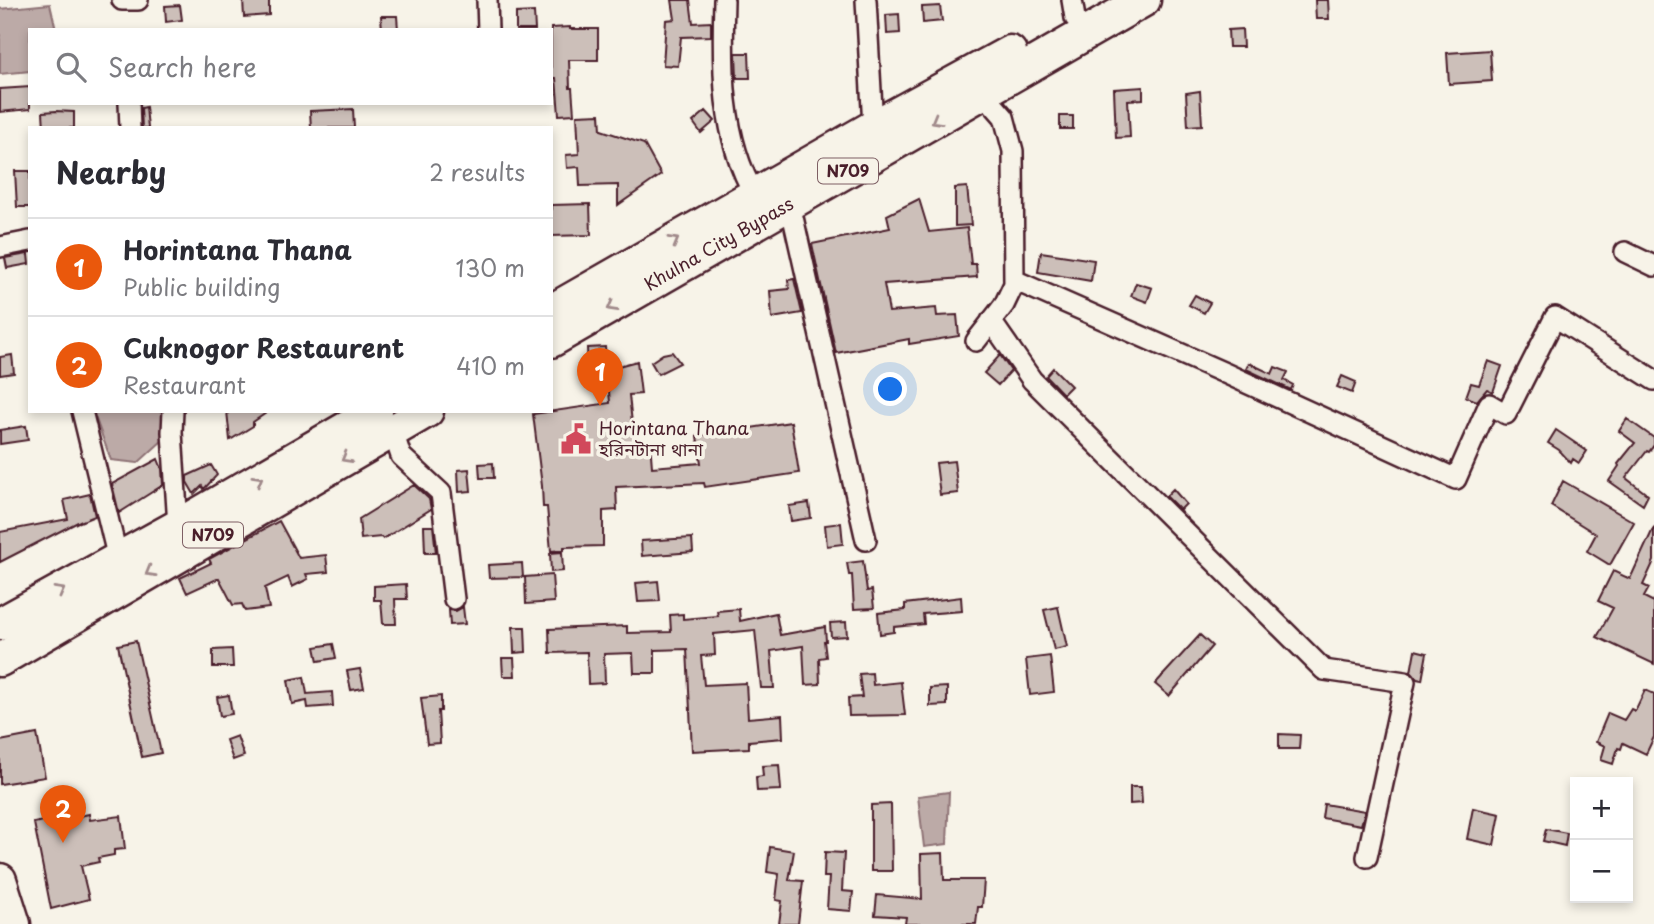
<!DOCTYPE html>
<html lang="en">
<head>
<meta charset="utf-8">
<style>
  :root { --surface:#fff; --page:#f2f2f3; --text:#2b2b33; --muted:#7c7c81; --line:#e1e1e2; --accent:#ea580c }
  body { margin:0; font-family:"Playpen Sans","Noto Sans Bengali",sans-serif; background:var(--page); color:var(--text) }
  .controls { position:absolute; right:21px; bottom:21px; display:grid; overflow:hidden; border-radius:0px; box-shadow:0 4px 10px #0003 }
  .controls button { width:63px; height:63px; display:grid; place-items:center; padding:0; border:0; border-bottom:2px solid var(--line); background:var(--surface); color:var(--text); font:35px sans-serif }
  .you { position:absolute; left:891px; top:390px; width:24px; height:24px; margin:-18px; border:5px solid #fff; border-radius:50%; background:#1a73e8; box-shadow:0 0 0 10px #1a73e833 }
  .badge { display:grid; place-items:center; width:46px; height:46px; border-radius:50%; background:var(--accent); color:#fff; font-size:23px; font-weight:700 }
  .pin { position:absolute; translate:-50% -58px; filter:drop-shadow(0 2px 4px #0008) }
  .pin::after { content:''; position:absolute; top:37px; width:24px; height:21px; background:inherit; clip-path:polygon(0 0,100% 0,50% 100%) }
  .list { margin:0; padding:0; list-style:none }
  h2 { display:flex; justify-content:space-between; align-items:center; height:91px; margin:0; padding:0 28px; font-size:30px }
  h2 small { font-size:23px; font-weight:400; color:var(--muted) }
  .list li { display:grid; grid-template-columns:46px 1fr auto; gap:21px; align-items:center; box-sizing:border-box; height:98px; padding:0 28px; border-top:2px solid var(--line) }
  .list b { display:block; font-size:26px; white-space:nowrap }
  .list p { margin:0; font-size:23px; white-space:nowrap; color:var(--muted) }
  .list em { font-size:23px; font-style:normal; color:var(--muted) }
  .icon { flex:none; width:38px; height:38px; fill:none; stroke:currentColor; stroke-width:2; stroke-linecap:round; stroke-linejoin:round }
  .map { position:relative; flex:none; width:1654px; height:924px; overflow:hidden }
  .search { position:absolute; background:var(--surface); box-shadow:0 4px 10px #0003; left:28px; top:28px; width:525px; height:77px; display:flex; align-items:center; gap:18px; box-sizing:border-box; padding:0 24px; border-radius:0px; color:var(--muted); font-size:26px }
  .panel { position:absolute; background:var(--surface); box-shadow:0 4px 10px #0003; left:28px; top:126px; width:525px; height:287px; border-radius:0px }
  .map>svg:first-child { display:block }
  .water { fill:#bcaaa7; stroke:#8e7275; stroke-width:2 }
  .building { fill:#ccbfb9; stroke:#4a1f2b; stroke-width:2 }
  .lines { fill:none; stroke-linecap:round; stroke-linejoin:round }
  .minor-casing { stroke:#4a1f2b; stroke-width:24 }
  .trunk-casing { stroke:#4a1f2b; stroke-width:37 }
  .minor { stroke:#f7f3e8; stroke-width:19 }
  .trunk { stroke:#f7f3e8; stroke-width:32 }
  .oneway { stroke:#a0898a }
  .labels { text-anchor:middle; stroke-width:7; stroke-linejoin:round; paint-order:stroke }
  .shield { fill:#f7f3e8; stroke:#7e5f64; stroke-width:2 }
  .shield-label { font-size:16px; font-weight:bold; fill:#4a1f2b }
  .street-label { font-size:18px; fill:#4a1f2b; stroke:#f7f3e8 }
  .poi-label { font-size:18px; fill:#4a1f2b; stroke:#f7f3e8; text-anchor:start }
</style>
</head>
<body>
<div class="map">
<svg width="1654" height="924" viewBox="0 0 1654 924">
  <rect width="100%" height="100%" fill="#f7f3e8"/>
  <filter id="ink" filterUnits="userSpaceOnUse"><feTurbulence type="fractalNoise" baseFrequency=".0143" numOctaves="2"/><feDisplacementMap in="SourceGraphic" scale="14" xChannelSelector="R" yChannelSelector="G"/><feConvolveMatrix kernelMatrix="1 2 1 2 8 2 1 2 1" color-interpolation-filters="sRGB"/></filter>
  <g filter="url(#ink)">
    <path class="water" d="M50,4l6,26h-26v41l-30,3v-65z
      M93,411h73l-2,28 -26,24 -27,-3z
      M949,792l-2,52 -23,3 -6,-51z"/>
    <path class="building" d="M243,0h26v15l-25,2z
      M672,0h18l3,23 18,-1v14l-30,1 -3,29 -15,-1 3,-45 9,-1z
      M1315,0h13l1,19h-13z
      M180,5l2,15 -16,2 -1,-16z
      M940,6l2,15 -19,2 -1,-16z
      M534,12l1,18h-19v-17z
      M899,14l1,19 -13,1 -1,-19z
      M381,16h16l1,14h-16z
      M570,27v2h28v31h-29l1,28h2l2,26 -15,1 -3,-37h-5v-50z
      M1242,29l1,18h-14l-1,-17z
      M1490,50l2,31 -43,3 -2,-31z
      M736,53h13l1,25h-13z
      M30,87v22l-30,3v-23z
      M1143,87v12l-15,1 2,37 -14,1 -2,-49z
      M1200,91l2,34 -14,1 -2,-33z
      M146,107l2,21h-6l-1,-20z
      M353,109l1,19h-43l-1,-17z
      M56,111l18,1v16h-30l-1,-16z
      M706,111l9,10 -14,12 -8,-11z
      M600,114l1,16 43,14 17,31 -43,30v-20l-38,1 -1,-19 -12,1 -1,-13 13,-1 -2,-39z
      M1060,116h13v13h-13z
      M15,171h15v36h-13z
      M967,187l4,38 -16,1v-38z
      M919,199l10,33 38,-4 4,36h5l1,13 -93,7 5,28 47,-4 1,8 20,-1 2,21 -50,8v-5l-73,14 -24,-109 78,-16 -3,-13z
      M590,204l1,31 -40,1v-31z
      M1041,252l53,8 -3,21 -53,-9z
      M28,254l1,10 -22,4 -2,-10z
      M794,279l8,34 -30,5 -2,-27 19,-2 -1,-9z
      M1136,283l16,5 -5,14 -16,-6z
      M1195,295l15,8 -6,10 -15,-8z
      M605,347l2,21 -19,1 -1,-21z
      M672,352l8,11 -22,11 -7,-12 12,-8z
      M12,355l2,18 -14,2v-18z
      M1000,355l11,16 -13,14 -14,-12z
      M637,361l4,33 -12,1 5,47 16,-1 2,26 49,-4 -4,-27 94,-14 8,51 -94,14 -1,-4 -88,4 1,23 -14,1v35l-39,1v3l-13,1 -4,-44h-4l-1,-21 -9,-72 77,-11 -3,-34z
      M1488,361l14,5 -9,26 -6,-3 -10,12 -11,-4 5,-14 8,2z
      M1249,363l23,11 3,-7 13,5 -4,8 9,5 -2,5 -45,-21z
      M1053,368l18,18 -8,8 -17,-18z
      M1342,376l14,6 -4,11 -15,-6z
      M227,411h42l-16,11v4l-23,14z
      M1627,419l27,19v7l-5,7 -2,-1 -21,27 22,17 -5,10 -34,-24 10,-15 -1,-2 17,-21 -16,-12z
      M26,426l2,14 -28,4v-14z
      M1556,430l31,21 -8,12 -6,-4 -2,4 -12,-13 -11,-7z
      M158,459l4,10 1,16 -44,28 -7,-29z
      M954,461l4,32 -18,2 -4,-32z
      M493,463l1,15h-14l-1,-14z
      M211,465l6,10 -13,14 -2,-3 -8,8 -7,-12v-6z
      M469,469l2,22 -12,1 -1,-22z
      M1563,481l71,41 -24,43 -23,-14 9,-17 -45,-28z
      M414,485l15,14 2,10 -48,30 -2,-2 -20,2 -2,-20z
      M1173,489l13,15 -6,6 -14,-14z
      M90,494l5,22 -15,6v-1l-80,41v-30l68,-13 -4,-19z
      M809,503l2,15 -20,3 -2,-15z
      M279,521l20,37 27,-3 2,17 -22,2 2,5 -16,8 -4,-10 -23,11 4,20 -24,3 -3,-7 -9,1 -14,-27 -32,15 -7,-15 31,-15 -2,-4z
      M841,523l2,21 -16,2 -2,-21z
      M424,526h9l3,27h-11z
      M1654,527v34l-11,24 6,3 -5,9 10,5v62l-57,-27 16,-29 -15,-7 15,-30 17,8z
      M692,538l1,14 -51,4 -1,-15z
      M562,552l1,19 -12,1 -1,-19z
      M863,561l4,30 5,-1 2,18 -20,1 -2,-34h-3l-2,-12z
      M522,563l1,14 -34,1 -1,-13z
      M552,575l2,27 -28,2 -1,-27z
      M658,581l2,20 -22,1 -2,-19z
      M406,584l1,15h-12l1,25h-13l-2,-24h-7v-14z
      M961,597l1,14 -39,3 1,10 -30,3v5l-14,2 -2,-21 27,-3v-6z
      M463,607l2,17 -15,1 -1,-15 7,1z
      M1058,607l9,40 -13,3 -10,-40z
      M739,609l1,12 36,-8 4,22 45,-8 1,14h-2l2,16 -7,1 1,26 -15,1 -2,-39 -32,5 3,37h-13l-6,-58 -41,4 1,21 -14,1 3,29 42,-2 2,35 34,-3 1,23 -34,3v7l-57,3 -5,-102 -32,1v23h-21l-1,-20 -29,1 1,29 -17,1 -1,-32 -37,1 -1,-24 78,-3v7l44,-1 -1,-17 13,-1v5l35,-3 -1,-5z
      M846,622l1,14 -16,1 -1,-14z
      M513,627h12l1,25 -12,1z
      M1200,635l12,11 -43,50 -14,-12z
      M136,641l25,112 -19,4 -24,-112z
      M333,644l3,14 -18,3 -3,-14z
      M232,649l1,18h-20v-17z
      M1415,650l12,3 -5,27 -5,-1 -6,-7z
      M1050,656l4,36 -24,3 -4,-36z
      M502,658h12l1,18h-12z
      M360,669l4,19 -13,2 -4,-19z
      M872,673l1,12 28,-3 4,33 -56,1 -1,-18 14,-1 -3,-23z
      M304,677l3,17 25,-2 1,14 -25,2 -1,-7 -15,3 -4,-24z
      M947,687v18l-17,1v-18z
      M1645,690l9,4v43l-8,17 -23,-11 -2,6 -3,-1 -5,16 -12,-4 4,-14 -9,-4 12,-29 16,7 7,-11 4,2z
      M229,695l3,19 -12,2 -3,-19z
      M441,696v15h-3l2,32 -13,1 -6,-46z
      M37,734l8,43 -45,7v-43z
      M1279,734l21,1 -1,14h-20z
      M237,736l7,20 -11,4 -7,-20z
      M779,765l2,25 -24,1 -1,-14 7,-1 -1,-10z
      M1130,787h11l1,16 -12,1z
      M891,804l1,67h-21v-66z
      M1324,804l41,7 -4,14 -39,-7z
      M1473,808l27,6 -6,31 -27,-6z
      M89,814l1,6 31,-4 4,33 -11,1v5l-16,3 1,4 -18,4 8,33 -38,10 -17,-86 13,-3v3z
      M1546,829l21,4 -2,13 -22,-5z
      M770,847l24,4 -5,29 14,1 -5,43h-19l3,-23 -6,-1 3,-26 -12,-2z
      M825,852l19,1 -2,38 11,1 -2,19 -24,-2 2,-32h-5z
      M943,853l1,27h40l-2,27h-4l-2,17h-71l1,-7 -31,-2 2,-20 45,4 -1,-45z"/>
    <g class="lines">
      <g class="minor-casing">
        <path id="minor" d="M122,0h16
          M487,0l1,30
          M724,0c-2,64 -3,138 31,195
          M866,0l7,127
          M1072,0l3,18
          M129,103l1,25
          M790,204l76,336
          M0,247l30,-6
          M1625,252l29,14
          M1014,280l213,94 229,105 33,-75 17,10 49,-97 99,63
          M991,321l41,59 292,290 81,12 -38,175
          M976,341l28,-36 10,-21 -1,-133 -9,-34 -21,-24
          M82,411l36,148
          M173,411l-1,21 6,94
          M393,432l8,24 40,37 13,106"/>
      </g>
      <g class="trunk-casing">
        <g id="trunk">
          <path d="M551,311l322,-184 137,-75"/>
          <path id="s1" d="M551,341l593,-341"/>
          <path d="M0,624l178,-98 198,-115"/>
          <path d="M0,660l427,-249"/>
          <path d="M0,880l14,44"/>
        </g>
      </g>
      <use href="#minor" class="minor"/>
      <use href="#trunk" class="trunk"/>
    </g>
    <defs><path id="oneway-chevron" d="M-2-3.5L2.5 0L-2 3.5" fill="none" stroke-width="1.6" stroke-linecap="round" stroke-linejoin="round" transform="scale(1.75)"/></defs>
    <g class="oneway">
      <use href="#oneway-chevron" transform="translate(936 120) rotate(150)"/>
      <use href="#oneway-chevron" transform="translate(674 241) rotate(-30)"/>
      <use href="#oneway-chevron" transform="translate(612 307) rotate(151)"/>
      <use href="#oneway-chevron" transform="translate(346 458) rotate(150)"/>
      <use href="#oneway-chevron" transform="translate(258 480) rotate(-30)"/>
      <use href="#oneway-chevron" transform="translate(150 572) rotate(150)"/>
      <use href="#oneway-chevron" transform="translate(60 591) rotate(-29)"/>
    </g>
  </g>
  <defs>
    <g id="civic-bare" transform="scale(2.415)"><path d="M-.6-6.5H3V-4.5H.6V-3L4-1V1h2V6H-6V1h2V-1L-.6-3ZM-1.2 2.5V6h2.4V2.5Z" fill="#d1495b" stroke="#f7f3e8" stroke-width="2.5" paint-order="stroke"/></g>
  </defs>
  <g fill-rule="evenodd">
    <use href="#civic-bare" x="576" y="439"/>
  </g>
  <g class="labels">
    <g class="shield">
      <rect x="818" y="158.5" width="60" height="25" rx="5"/>
      <rect x="183" y="522.5" width="60" height="25" rx="5"/>
    </g>
    <g class="shield-label">
      <text x="848" y="177">N709</text>
      <text x="213" y="541">N709</text>
    </g>
    <g class="street-label">
      <text dy="6" stroke="none"><textPath href="#s1" startOffset="194">Khulna City Bypass</textPath></text>
    </g>
    <g class="poi-label">
      <text x="599" y="435">Horintana Thana<tspan x="599" dy="21">হরিনটানা থানা</tspan></text>
    </g>
  </g>
</svg>
<div class="controls">
<button>+</button>
<button>−</button>
</div>
<div class="you"></div>
<div class="pin badge" style="left:600px;top:406px">1</div>
<div class="pin badge" style="left:63px;top:843px">2</div>
<div class="search"><svg class="icon" aria-label="search" viewBox="0 0 24 24"><circle cx="10" cy="10" r="6"/><path d="M15 15l6 6"/></svg>Search here</div>
<section class="panel">
<h2>Nearby<small>2 results</small></h2>
<ul class="list">
<li><span class="badge">1</span><div><b>Horintana Thana</b><p>Public building</p></div><em>130 m</em></li>
<li><span class="badge">2</span><div><b>Cuknogor Restaurent</b><p>Restaurant</p></div><em>410 m</em></li>
</ul>
</section>
</div>
</body>
</html>
